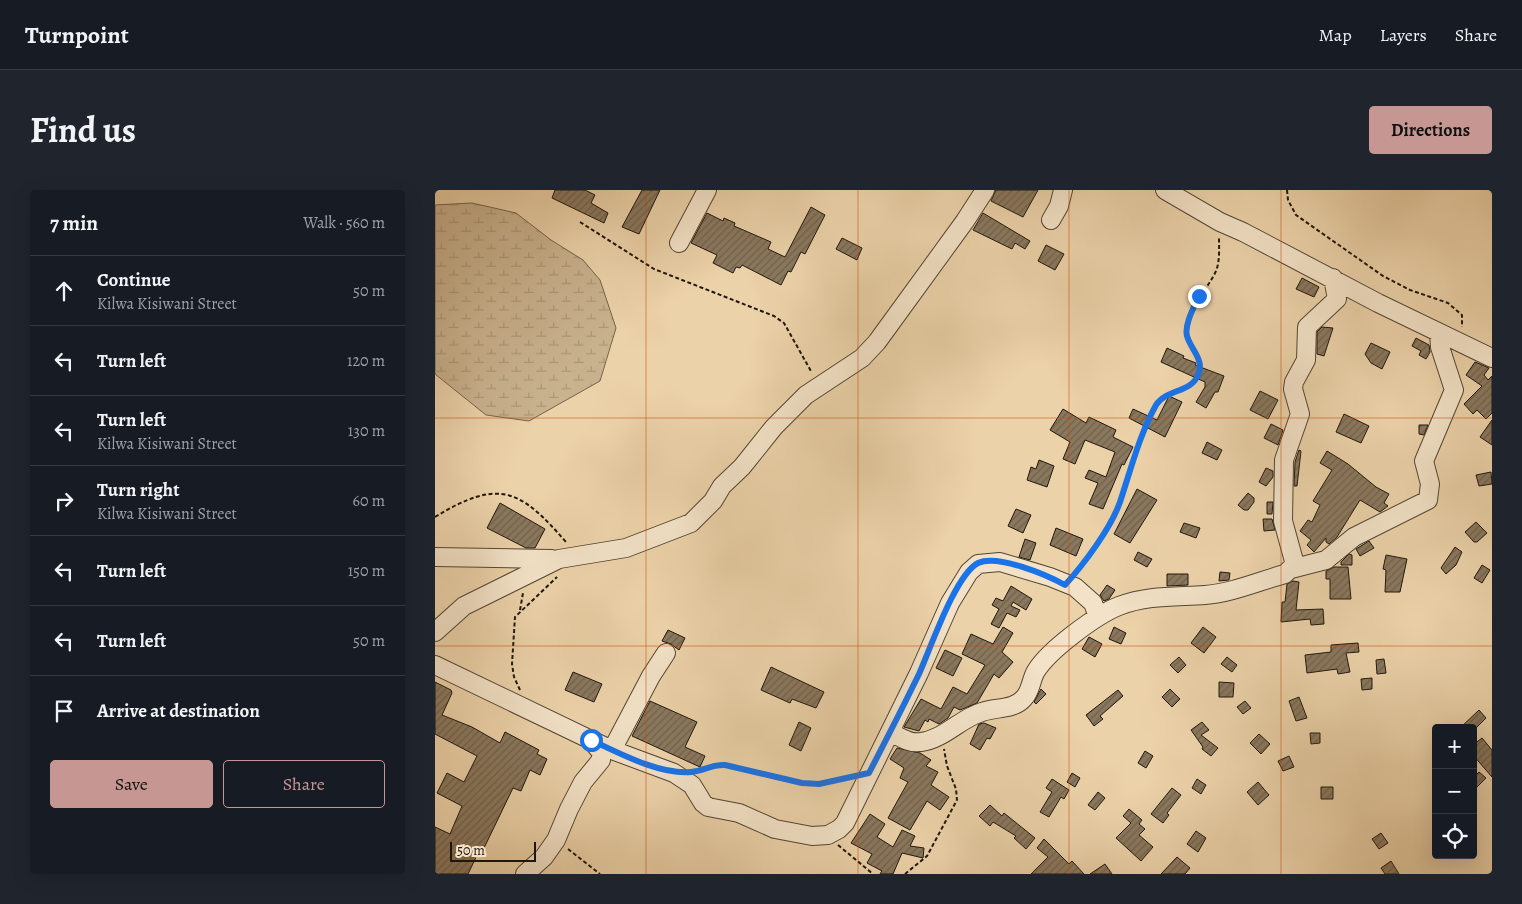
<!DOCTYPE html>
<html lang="en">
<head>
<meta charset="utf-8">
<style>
  :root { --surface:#171b24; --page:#20242c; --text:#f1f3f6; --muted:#9ea1a6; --line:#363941; --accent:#c59692 }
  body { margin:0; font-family:Alegreya,serif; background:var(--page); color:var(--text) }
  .controls { position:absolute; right:15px; bottom:15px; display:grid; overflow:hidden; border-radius:5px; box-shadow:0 5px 20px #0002 }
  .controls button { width:45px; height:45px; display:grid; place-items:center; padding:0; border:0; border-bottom:1px solid var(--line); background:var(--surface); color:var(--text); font:25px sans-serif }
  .scale { position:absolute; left:15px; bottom:12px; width:86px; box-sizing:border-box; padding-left:5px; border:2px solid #1f170d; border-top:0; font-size:14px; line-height:18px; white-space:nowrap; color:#1f170d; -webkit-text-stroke:4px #f3e2c7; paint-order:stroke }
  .stop { position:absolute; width:15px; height:15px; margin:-11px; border:4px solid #1a73e8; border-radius:50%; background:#fff }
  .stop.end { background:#1a73e8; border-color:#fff; box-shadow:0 1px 5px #0008 }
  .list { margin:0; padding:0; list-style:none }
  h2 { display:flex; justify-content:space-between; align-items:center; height:65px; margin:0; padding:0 20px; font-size:21px }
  h2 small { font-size:16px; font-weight:400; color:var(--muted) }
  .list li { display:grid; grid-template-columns:32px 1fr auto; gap:15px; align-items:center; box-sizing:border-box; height:70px; padding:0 20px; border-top:1px solid var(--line) }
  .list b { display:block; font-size:19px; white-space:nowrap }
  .list p { margin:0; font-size:16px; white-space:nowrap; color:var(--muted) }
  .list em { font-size:16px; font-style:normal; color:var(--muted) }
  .actions { display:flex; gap:10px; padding:15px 20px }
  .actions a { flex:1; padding:11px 0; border:1px solid var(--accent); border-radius:5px; text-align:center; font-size:18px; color:var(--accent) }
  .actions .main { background:var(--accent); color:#111 }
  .icon { flex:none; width:28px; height:28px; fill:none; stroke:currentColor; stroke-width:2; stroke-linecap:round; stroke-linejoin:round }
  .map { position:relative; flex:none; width:1057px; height:684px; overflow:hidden; border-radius:5px }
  header { display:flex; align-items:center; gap:30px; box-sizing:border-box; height:70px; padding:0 25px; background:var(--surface); border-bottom:1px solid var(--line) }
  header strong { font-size:24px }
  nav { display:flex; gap:28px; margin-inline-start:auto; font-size:18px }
  .intro { display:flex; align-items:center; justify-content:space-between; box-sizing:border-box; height:120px; padding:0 30px }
  h1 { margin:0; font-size:35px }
  .button { padding:12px 22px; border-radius:5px; background:var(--accent); color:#111; font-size:18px; font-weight:700 }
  main { display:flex; gap:30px; padding:0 30px }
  aside { flex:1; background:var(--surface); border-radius:5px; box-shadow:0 5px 20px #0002 }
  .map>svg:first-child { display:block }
  .wetland { fill:url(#wetland-marsh); stroke:#74644e }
  .building { fill:url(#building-hatch); stroke:#1f170d }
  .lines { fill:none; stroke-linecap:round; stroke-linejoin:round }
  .minor-casing { stroke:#524634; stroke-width:20 }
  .path { stroke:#1f170d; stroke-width:2; stroke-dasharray:4 2.5; stroke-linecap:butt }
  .minor { stroke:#f3e2c7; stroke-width:18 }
  .route { stroke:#1a73e8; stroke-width:6 }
  .grid { fill:none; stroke:#ca4f0c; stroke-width:1; stroke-opacity:0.55 }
</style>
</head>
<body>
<header>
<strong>Turnpoint</strong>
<nav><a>Map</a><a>Layers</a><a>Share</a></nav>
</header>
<div class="intro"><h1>Find us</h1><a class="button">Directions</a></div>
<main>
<aside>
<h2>7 min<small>Walk · 560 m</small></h2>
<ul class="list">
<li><svg class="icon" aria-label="ahead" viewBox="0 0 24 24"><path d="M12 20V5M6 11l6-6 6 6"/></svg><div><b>Continue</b><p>Kilwa Kisiwani Street</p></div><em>50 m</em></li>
<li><svg class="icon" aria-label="left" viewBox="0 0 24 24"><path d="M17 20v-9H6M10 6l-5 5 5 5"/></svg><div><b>Turn left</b></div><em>120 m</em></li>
<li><svg class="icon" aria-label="left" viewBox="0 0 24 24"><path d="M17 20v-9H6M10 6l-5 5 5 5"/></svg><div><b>Turn left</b><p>Kilwa Kisiwani Street</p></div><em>130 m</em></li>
<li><svg class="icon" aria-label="right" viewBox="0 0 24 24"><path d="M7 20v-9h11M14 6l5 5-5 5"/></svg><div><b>Turn right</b><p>Kilwa Kisiwani Street</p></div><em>60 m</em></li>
<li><svg class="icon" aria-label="left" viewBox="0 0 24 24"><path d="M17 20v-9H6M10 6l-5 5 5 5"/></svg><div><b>Turn left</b></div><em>150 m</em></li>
<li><svg class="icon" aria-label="left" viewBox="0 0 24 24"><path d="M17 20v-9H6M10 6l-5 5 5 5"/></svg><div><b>Turn left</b></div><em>50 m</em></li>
<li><svg class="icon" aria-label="arrive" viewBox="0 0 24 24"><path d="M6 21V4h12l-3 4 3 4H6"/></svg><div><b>Arrive at destination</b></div></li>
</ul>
<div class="actions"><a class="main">Save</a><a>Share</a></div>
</aside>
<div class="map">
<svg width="1057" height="684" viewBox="0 0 1057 684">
  <defs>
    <pattern id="wetland-marsh" width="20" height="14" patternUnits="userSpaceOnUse" patternTransform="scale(1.25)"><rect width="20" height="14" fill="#c9b28e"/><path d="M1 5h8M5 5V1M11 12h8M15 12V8" fill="none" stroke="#ac9879"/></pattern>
    <pattern id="building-hatch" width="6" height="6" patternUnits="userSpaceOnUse" patternTransform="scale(1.25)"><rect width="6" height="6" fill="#8a785e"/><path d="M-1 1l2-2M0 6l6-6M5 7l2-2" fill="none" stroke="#70614c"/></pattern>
  </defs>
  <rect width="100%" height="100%" fill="#ecd2a9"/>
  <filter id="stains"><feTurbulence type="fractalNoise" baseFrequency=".004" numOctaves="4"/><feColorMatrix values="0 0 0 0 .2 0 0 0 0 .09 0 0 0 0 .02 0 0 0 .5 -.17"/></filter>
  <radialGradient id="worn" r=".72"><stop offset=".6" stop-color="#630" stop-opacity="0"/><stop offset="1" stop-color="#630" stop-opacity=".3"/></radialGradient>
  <path class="wetland" d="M37,13l44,10 35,27 32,20 17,20 16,48 -16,53 -71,40 -43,-6 -51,-41v-169z"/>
  <path class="building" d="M120,0h30l10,5 -4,8 17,10 -4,10 -52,-25z
    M207,0h18l-21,44 -17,-7z
    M561,0h42l-15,27 -32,-16z
    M376,17l14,8 -20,39 -4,-2 -10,20 -3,-1 -7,14 -39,-20 -2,3 -4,-1 -3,6 -20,-10 4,-8 -26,-12 16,-30 16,8 1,-3 11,5 -1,3 37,16 -3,7 17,8z
    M548,23l47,28 -5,8 -10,-6 -3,6 -39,-19z
    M407,48l20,10 -5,12 -21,-11z
    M611,55l18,9 -9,16 -17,-9z
    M867,88l17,9 -5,10 -18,-8z
    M887,137l11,1 -9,28 -7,-2v-22z
    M981,148l13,7 1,7 -4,7 -7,-4 2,-4 -9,-5z
    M936,153l19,9 -8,17 -11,-6 -6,-9z
    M732,158l17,8 -1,2 13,5 -1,2 29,11 -6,16h-3l-9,16 -10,-6 9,-15v-5l-44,-20z
    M1040,172l14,6 -5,7 4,5 4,-4v37l-6,6 -9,-9 -4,4 -9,-10 18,-18 -16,-11z
    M825,201l18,9 -10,19 -18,-9z
    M734,206l13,6 -17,35 -36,-19 4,-9 24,11z
    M628,219l23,14 3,-6 27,13 -3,7 20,10 -9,18 -2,-1 -19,45 -14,-5 9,-21 -13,-5 4,-8 17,7 9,-25 -30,-12 -10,24 -12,-5 7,-17 -20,-12z
    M909,224l25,12 -8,17 -25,-11z
    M1057,230v25l-12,-8z
    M836,234l12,6 -5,15 -14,-7z
    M984,235h9l-4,10 -5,-1z
    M772,252l15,8 -5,10 -15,-7z
    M864,260l2,1 -4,35h-3l1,-24z
    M892,261l21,13 28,23 13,7 -5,9 4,3 -8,6 -20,-12 -23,37 -8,7 -3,-2v-4l-12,14 -7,-7 4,-5 -11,-9 8,-11 4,2 8,-17 -7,-4 19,-31 -12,-7z
    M604,270l15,6 -7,21 -20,-7 4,-13 5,2z
    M831,278l7,3v6l-7,9 -7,-4z
    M1056,282l1,12 -13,2 -3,-11z
    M702,299l20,11 -27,43 -16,-9z
    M813,303l6,5v4l-6,8h-4l-6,-5z
    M832,312h6l-1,12h-5z
    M65,313l45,26 -10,19h-9l-39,-20z
    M581,319l15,6 -8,18 -15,-7z
    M828,329h9l3,11 -11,1z
    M1041,332l11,11 -10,9h-3l-9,-10z
    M749,333l16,5 -4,10 -16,-6z
    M621,338l27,11 -7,17 -26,-11z
    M590,349l11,4 -6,17 -11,-3z
    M934,351l5,7 -14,8 -4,-7z
    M1020,357l7,5 -6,13 -10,9 -5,-6z
    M703,362l14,7 -5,8 -13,-7z
    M914,364l3,1v10h-11v-3z
    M951,365l21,4 -7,33h-15l1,-22 -3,-1z
    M1047,375l8,5 -8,13 -8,-5z
    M899,377h14l3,32h-21v-20h-4v-8z
    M785,382l10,1 -1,7 -10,1z
    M732,384h21v11l-21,1z
    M858,391l6,1 -3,28 27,-1 1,15 -13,1 -1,-6 -29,3 1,-20h3l2,-18z
    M672,395l8,5 -6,9 -5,2 -4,-6z
    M576,396l21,13 -6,11 -13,-8 -2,4 9,4 -4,7 -9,-4 -8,15 -8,-4 8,-15 -7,-4 4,-7 7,3z
    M568,437l10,6 -11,19 11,10 -14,16 -5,-4 -17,29 -17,7 -6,-3 -6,11 -9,6 -10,-5 -1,3 -3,-2 -6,11 -15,-4 17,-28 20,10 12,-22 14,7 18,-29 -23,-11 9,-20 22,10z
    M679,437l12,6 -5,11 -12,-5z
    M768,437l13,10 -12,16 -13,-10z
    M233,440l17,8 -6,12 -8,-6 -9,-3z
    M654,447l13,7 -7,13 -13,-8z
    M923,453l1,9 -13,1 4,19 -12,2 -1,-5 -30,4 -2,-18 26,-3v-7z
    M510,460l17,8 -9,18 -17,-8z
    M744,467l7,8 -8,8 -8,-8z
    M792,467l10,8 -5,7 -11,-8z
    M949,469l2,14 -9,1 -1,-14z
    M336,477l53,25 -8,16 -24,-9 -2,4 -29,-13z
    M138,482l29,12 -8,18 -29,-12z
    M937,488v11l-10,1 -1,-11z
    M0,492l16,8 1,3 -10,22 30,12 28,16 5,-11 34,18 -2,4 10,5 -7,16 -10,-5 -9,21 -8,-3 -29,60 -3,-1 -13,27h-33v-47l15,7 12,-28 -25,-13 10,-20 17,9 13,-26 -42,-22z
    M784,492l15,1 -1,14h-14z
    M606,499l5,5 -10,10 -2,-2z
    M735,499l10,10 -8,8 -10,-10z
    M683,500l5,6 -23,20 3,3 -9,7 -8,-11z
    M864,507l8,21 -11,3 -7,-20z
    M215,511l47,21 -12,25 20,9 -5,11 -68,-31z
    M810,511l6,7 -8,6 -6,-7z
    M1044,520l7,8 -10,10h-16z
    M364,532l12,6 -10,23 -12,-6z
    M767,532l7,8 -8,5 17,13 -7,8 -9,-7 1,-2 -12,-17z
    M549,533l12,5 -6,11 -3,-1 -7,12 -10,-6 9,-20z
    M875,543h10v10l-9,1z
    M824,544l11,10 -9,10 -11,-11z
    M1047,548l10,12v27l-19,-22v-10z
    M462,558l23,5 11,7 -5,6 12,6 -7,13 18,12 -9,13 -13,-9 -17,29 -22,-12 20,-36 -8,-4 4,-10 -14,-9z
    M710,561l8,5 -7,12 -8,-5z
    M854,566l5,11 -11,4 -5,-10z
    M1044,582l7,6 -13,13v-13z
    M637,583l8,5 -5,9 -8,-5z
    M617,589l17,11 -5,9 -3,-2 -12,20 -9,-5 12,-20 -6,-4z
    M762,589l9,6 -5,9 -9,-6z
    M823,592l11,13 -11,10 -11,-13z
    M886,597h12v12h-12z
    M737,598l9,7 -14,18 2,2 -6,8 -12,-9z
    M663,602l7,6 -10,12 -7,-5z
    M555,615l12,11 2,-3 31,25 -9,11 -12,-11 2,-2 -23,-14 -3,4 -11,-10z
    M694,619l13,11 -3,4 6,5 -6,6 14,12 -12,14 -25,-23 15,-15 -8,-7z
    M435,624l15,10 -8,13 16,10 9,-17 13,6 -5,10 14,2 -1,10 -21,-5 -9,21h-13l2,-3 -15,-8 5,-9 -21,-11z
    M761,641l10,7 -8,14 -11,-8z
    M946,643l7,10 -9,6 -7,-10z
    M609,649l25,25 3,-3 12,13h-53l17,-17 -11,-9z
    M742,667l13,11 -5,6h-24z
    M956,671l8,13h-14l-4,-6z
    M670,674l7,10h-22z"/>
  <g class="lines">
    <g class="minor-casing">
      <path id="minor" d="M730,0l55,32 23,10 135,71 114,55
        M616,30l8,-14 4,-16
        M244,53l28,-53
        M0,367l117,2
        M856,379l35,-9 28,-23 74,-37 2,-16 -6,-23 30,-71 -14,-43 -1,-14
        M0,442l29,-26 95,-47 67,-11 65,-25 22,-22 9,-15 20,-19 32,-40 32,-32 56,-37 15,-16 88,-121 20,-31
        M0,475l177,85 62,23 18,12 11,18 5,4 31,6 36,16 37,7 16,-1 11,-6 6,-6 74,-150 31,-70 19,-31 9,-8 22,-2 50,15 25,10 18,16 5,14
        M455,542c10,5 20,12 31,10 23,-3 40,-24 61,-30 14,-5 32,-2 42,-14 7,-7 7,-19 12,-27 13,-21 60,-56 83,-65 28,-11 57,-9 86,-11 27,-2 54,-14 80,-21l8,-8 1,-5 -11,-40 1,-61 16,-46 -7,-25 1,-7 12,-22 1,-33 30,-28 -4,-21
        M177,560l39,-74 15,-23
        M90,684l19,-17 12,-17 13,-31 14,-27 18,-22v-8l-10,-12"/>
    </g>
    <path class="path" d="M852,0l1,10 8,15 87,61 27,14 38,13 14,12v12
      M145,32l74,47 120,47 10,7 28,50
      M0,327c64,-39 85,-28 131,25
      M641,383c14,-17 36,-50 44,-71 10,-29 19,-73 37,-99 10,-14 36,-12 42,-29 6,-18 -15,-32 -11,-50 4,-21 19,-34 28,-53 4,-10 3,-23 3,-34
      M85,420l3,-17
      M85,500l-6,-13 -2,-13 3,-47 42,-40
      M263,581l16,-6h11l77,18 17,1 33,-7
      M403,655l35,29
      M133,659l32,25
      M470,684l22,-18 30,-56 -1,-11 -9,-23 -3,-17"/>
    <use href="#minor" class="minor"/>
  </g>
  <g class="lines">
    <path class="route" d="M156,550c28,13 69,35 100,32 13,-1 21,-8 34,-7l77,18 17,1 50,-11c17,-33 34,-66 50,-99 11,-24 36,-99 59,-111 20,-9 69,12 87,22 19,-21 46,-57 55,-83 11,-33 19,-66 36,-97 10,-16 35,-12 42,-30 7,-15 -7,-25 -11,-39 -3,-11 7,-29 12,-40"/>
  </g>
  <path class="grid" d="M211,0v684M423,0v684M634,0v684M846,0v684M0,228h1057M0,456h1057"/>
  <rect width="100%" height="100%" filter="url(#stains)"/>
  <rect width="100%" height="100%" fill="url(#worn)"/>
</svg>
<div class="controls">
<button>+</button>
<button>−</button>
<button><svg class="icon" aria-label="locate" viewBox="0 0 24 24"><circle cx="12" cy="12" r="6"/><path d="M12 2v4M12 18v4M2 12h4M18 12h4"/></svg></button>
</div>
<div class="scale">50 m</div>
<div class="stop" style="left:156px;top:550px"></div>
<div class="stop end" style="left:764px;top:106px"></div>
</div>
</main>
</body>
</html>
